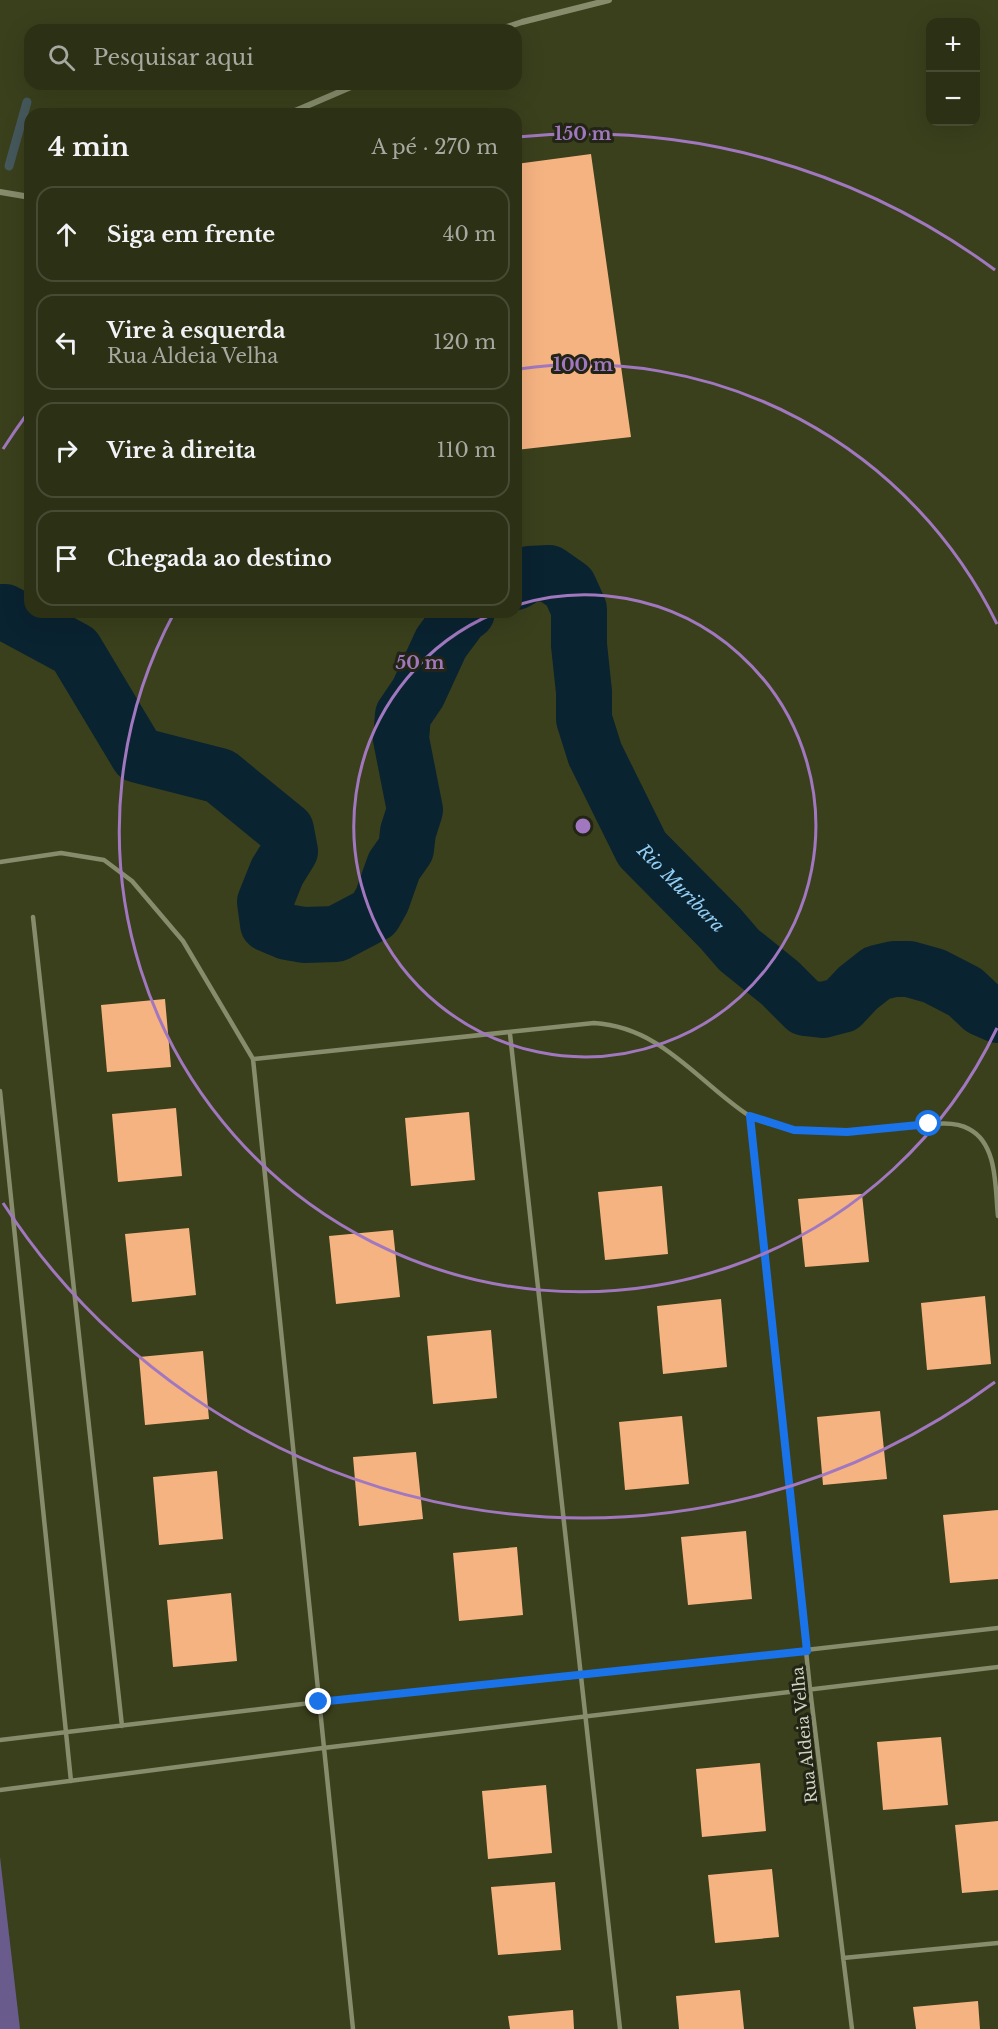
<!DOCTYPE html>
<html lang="pt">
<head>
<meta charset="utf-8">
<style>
  :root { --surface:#2c3015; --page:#383c22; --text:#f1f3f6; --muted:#a6a9a0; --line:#484b34 }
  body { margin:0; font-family:"Libre Baskerville",serif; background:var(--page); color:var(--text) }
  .controls { position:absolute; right:18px; top:18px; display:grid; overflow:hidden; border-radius:12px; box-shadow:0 6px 24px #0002 }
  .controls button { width:54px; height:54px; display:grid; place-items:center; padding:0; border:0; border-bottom:2px solid var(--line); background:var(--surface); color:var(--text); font:30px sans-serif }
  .stop { position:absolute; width:18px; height:18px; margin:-14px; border:4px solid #1a73e8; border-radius:50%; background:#fff }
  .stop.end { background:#1a73e8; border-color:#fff; box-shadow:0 2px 6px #0008 }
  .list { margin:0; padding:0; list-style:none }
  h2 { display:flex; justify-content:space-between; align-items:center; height:78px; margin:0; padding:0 24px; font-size:26px }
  h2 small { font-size:20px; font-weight:400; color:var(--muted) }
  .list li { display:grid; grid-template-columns:39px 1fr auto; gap:18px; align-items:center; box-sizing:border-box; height:96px; margin:0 12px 12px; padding:0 12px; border:2px solid var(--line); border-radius:18px }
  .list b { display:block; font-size:22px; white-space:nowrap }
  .list p { margin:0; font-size:20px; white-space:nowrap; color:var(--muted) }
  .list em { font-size:20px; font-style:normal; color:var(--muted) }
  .icon { flex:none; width:33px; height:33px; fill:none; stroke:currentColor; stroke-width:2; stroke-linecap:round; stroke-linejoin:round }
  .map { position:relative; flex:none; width:998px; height:2029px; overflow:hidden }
  .search { position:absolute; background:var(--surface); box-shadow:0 6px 24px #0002; left:24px; top:24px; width:498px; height:66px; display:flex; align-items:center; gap:15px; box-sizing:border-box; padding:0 21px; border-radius:18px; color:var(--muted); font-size:22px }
  .panel { position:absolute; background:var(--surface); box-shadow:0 6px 24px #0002; left:24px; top:108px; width:498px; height:510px; border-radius:18px }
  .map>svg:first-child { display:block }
  .green { fill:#695b8c }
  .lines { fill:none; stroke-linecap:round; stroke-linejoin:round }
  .stream { stroke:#45585c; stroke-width:9 }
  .river { stroke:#0a2331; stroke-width:56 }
  .building { fill:#f6b382 }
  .service { stroke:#868c6c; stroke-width:4.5 }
  .minor { stroke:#868c6c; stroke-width:6 }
  .route { stroke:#1a73e8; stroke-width:8 }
  .ring { fill:none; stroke:#a178bf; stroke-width:3 }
  .labels { text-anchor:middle; stroke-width:6; stroke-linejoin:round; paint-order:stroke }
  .street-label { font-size:16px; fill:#d0d4c0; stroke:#222515 }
  .water-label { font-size:18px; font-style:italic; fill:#94cef3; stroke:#222515 }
  .centre { fill:#a178bf; stroke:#222515; stroke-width:3 }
  .ring-label { font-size:18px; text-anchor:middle; font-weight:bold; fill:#a178bf; stroke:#222515; stroke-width:6; stroke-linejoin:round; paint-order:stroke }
</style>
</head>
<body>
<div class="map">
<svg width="998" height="2029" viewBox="0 0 998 2029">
  <rect width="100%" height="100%" fill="#3a401c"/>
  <path class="green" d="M0,1857l20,172h-20z"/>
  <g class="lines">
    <path class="stream" d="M9,166l18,-64"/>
    <g class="river">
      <path id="s1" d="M516,582l13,-8 20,-1 20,14 10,22v36l5,47v27l11,35 47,95 78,79 19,22 41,33 25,25 18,2 19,-5 16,-17 19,-15 17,-4h15l25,7 31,16 17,16 16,7"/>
      <path d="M0,612h5l70,38 63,105 82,21 66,54 4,21 -13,21 -12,30 3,22 19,8 17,3 32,-1 38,-20 8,-14 12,-34 12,-17 2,-17 7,-22 -14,-71 2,-24 15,-22 23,-50 20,-27 6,-4"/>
    </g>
  </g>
  <path class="building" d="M591,154l40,283 -115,13v-286z
    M165,999l6,68 -64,5 -6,-67z
    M176,1108l6,68 -64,6 -6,-68z
    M469,1112l6,68 -64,6 -6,-68z
    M662,1186l6,68 -63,6 -7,-68z
    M862,1194l7,68 -64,5 -7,-68z
    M189,1228l7,67 -64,7 -7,-68z
    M393,1230l7,67 -64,7 -7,-68z
    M985,1296l6,68 -64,6 -6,-67z
    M721,1299l6,68 -64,7 -6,-68z
    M491,1330l6,68 -64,6 -6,-68z
    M203,1351l6,68 -64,6 -6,-68z
    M880,1411l7,68 -64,6 -6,-68z
    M682,1416l7,68 -64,6 -6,-68z
    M416,1452l7,67 -64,7 -6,-69z
    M217,1471l6,68 -64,6 -6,-68z
    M998,1510v69l-48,4 -7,-68z
    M746,1531l6,68 -64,6 -7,-68z
    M517,1547l6,68 -64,6 -6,-68z
    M231,1593l6,68 -64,6 -6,-67z
    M941,1737l7,68 -65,5 -6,-68z
    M760,1763l6,68 -64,6 -6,-68z
    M546,1785l6,68 -64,6 -6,-68z
    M998,1821v69l-36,3 -7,-68z
    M772,1869l7,68 -64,6 -7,-68z
    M555,1882l6,68 -63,5 -7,-68z
    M740,1990l4,39h-65l-3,-33z
    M978,2001l2,28h-64l-3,-22z
    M573,2010l1,19h-64l-2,-13z"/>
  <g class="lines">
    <path class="service" d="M0,862l61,-9 43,7 28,21 51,60 70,118 341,-36c67,4 103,58 154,92 11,7 31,11 44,14 8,2 18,1 27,2 29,1 58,-2 87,-4 19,-2 46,-8 63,2 29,15 26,59 29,87
      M33,917l89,809
      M510,1034l110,995
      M253,1059l100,970
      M0,1091l71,690
      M750,1116l60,573 42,340
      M0,1740l319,-38 261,-26 418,-48
      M0,1790l323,-42 675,-81
      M843,1958l155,-15"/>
    <path class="minor" d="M498,30l24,-8 87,-22
      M288,114l70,-30
      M0,192l30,5"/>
  </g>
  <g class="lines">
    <path class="route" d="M319,1702l488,-51 -57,-535 44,14 53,2 82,-8"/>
  </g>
  <g class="ring">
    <path d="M517 605A231 231 0 1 1 495 613"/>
    <path d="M997 1028A461 461 0 1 1 174 613M519 369A461 461 0 0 1 997 624"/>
    <path d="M995 1382A692 692 0 0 1 3 1203M3 449A692 692 0 0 1 27 414M517 137A692 692 0 0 1 995 270"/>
  </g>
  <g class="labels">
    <g class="street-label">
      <text transform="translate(804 1735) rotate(-96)" y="6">Rua Aldeia Velha</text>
    </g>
    <g class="water-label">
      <text dy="6" stroke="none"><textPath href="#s1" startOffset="392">Rio Muribara</textPath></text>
    </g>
  </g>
  <circle cx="583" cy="826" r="9" class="centre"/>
  <g class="ring-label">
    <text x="583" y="140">150 m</text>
    <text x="583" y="371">100 m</text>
    <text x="420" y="669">50 m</text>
  </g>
</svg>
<div class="controls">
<button>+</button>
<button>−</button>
</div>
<div class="stop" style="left:929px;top:1124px"></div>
<div class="stop end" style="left:319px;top:1702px"></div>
<div class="search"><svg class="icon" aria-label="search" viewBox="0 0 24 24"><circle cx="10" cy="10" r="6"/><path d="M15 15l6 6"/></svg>Pesquisar aqui</div>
<section class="panel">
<h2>4 min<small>A pé · 270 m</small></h2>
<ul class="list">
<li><svg class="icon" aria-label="ahead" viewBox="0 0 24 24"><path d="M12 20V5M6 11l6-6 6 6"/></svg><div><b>Siga em frente</b></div><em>40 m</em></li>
<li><svg class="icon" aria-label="left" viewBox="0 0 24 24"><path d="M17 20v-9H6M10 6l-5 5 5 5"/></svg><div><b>Vire à esquerda</b><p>Rua Aldeia Velha</p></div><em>120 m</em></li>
<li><svg class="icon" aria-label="right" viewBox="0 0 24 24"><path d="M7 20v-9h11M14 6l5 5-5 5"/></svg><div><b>Vire à direita</b></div><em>110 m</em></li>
<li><svg class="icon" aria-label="arrive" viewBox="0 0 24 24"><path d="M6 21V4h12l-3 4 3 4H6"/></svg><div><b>Chegada ao destino</b></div></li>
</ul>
</section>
</div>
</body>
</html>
